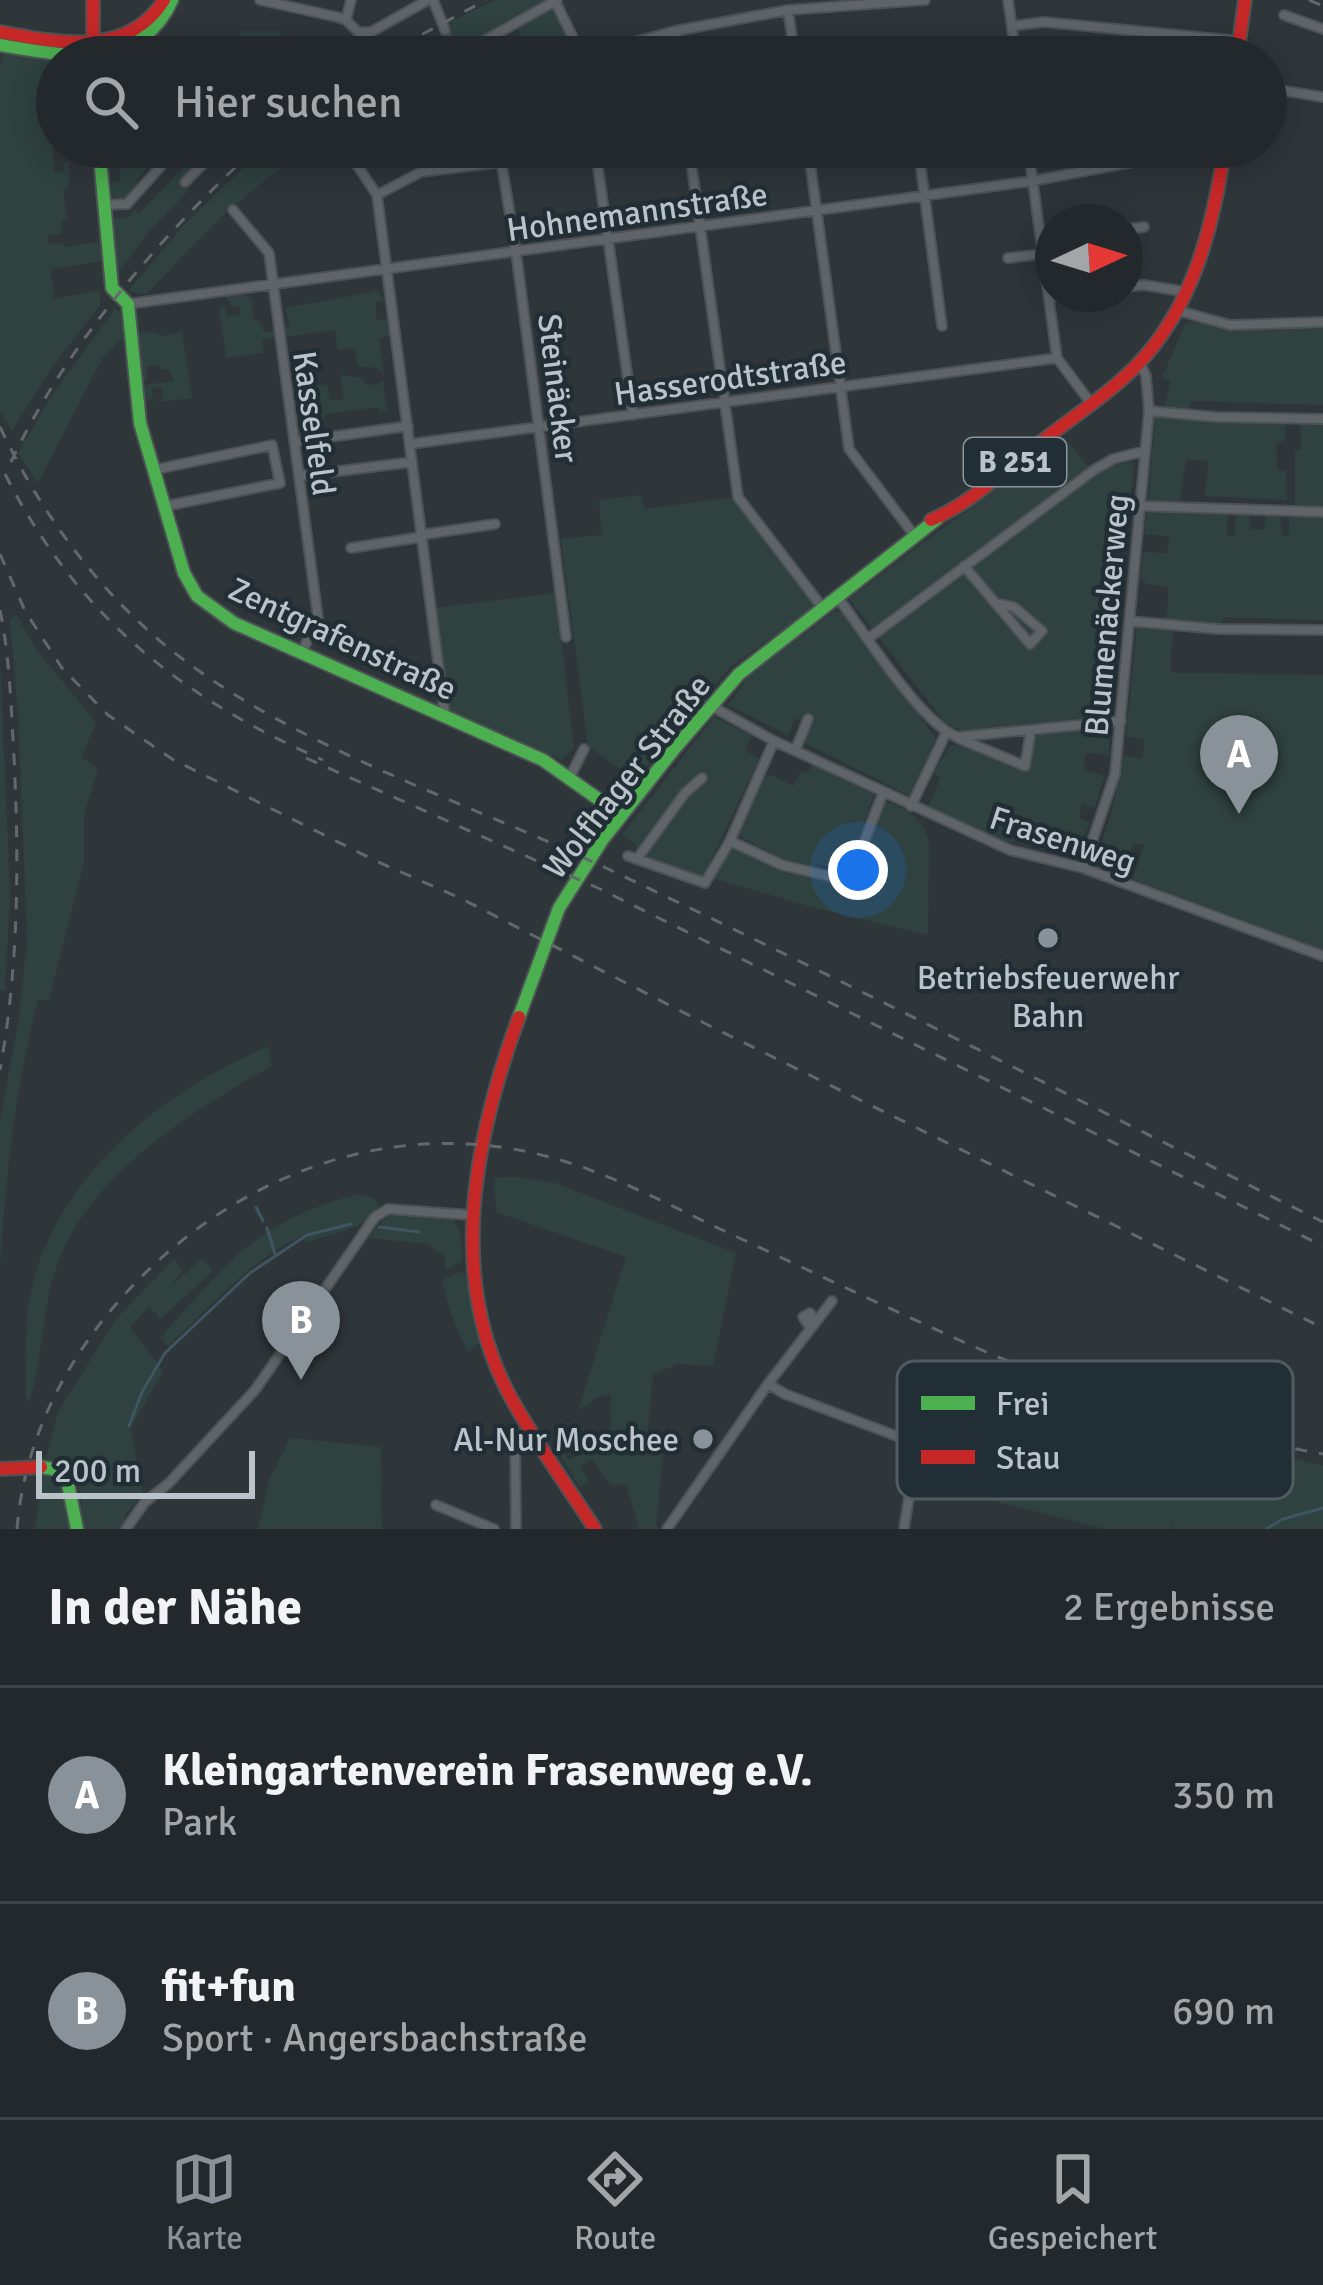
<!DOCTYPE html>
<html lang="de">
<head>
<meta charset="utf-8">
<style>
  :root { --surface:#23282c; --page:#2f3438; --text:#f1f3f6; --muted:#a3a6a9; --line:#404448; --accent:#899298 }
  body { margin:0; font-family:Signika,sans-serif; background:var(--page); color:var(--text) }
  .compass { position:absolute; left:1035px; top:204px; width:108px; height:108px; border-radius:50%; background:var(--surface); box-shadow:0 6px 30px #0003; rotate:86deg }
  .scale { position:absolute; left:36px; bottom:30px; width:219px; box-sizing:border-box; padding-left:12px; border:6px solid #bac3ca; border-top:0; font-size:33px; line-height:42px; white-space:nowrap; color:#bac3ca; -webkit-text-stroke:9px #222e35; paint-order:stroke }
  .you { position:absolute; left:858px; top:870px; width:42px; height:42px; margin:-30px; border:9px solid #fff; border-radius:50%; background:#1a73e8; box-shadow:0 0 0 18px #1a73e833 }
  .badge { display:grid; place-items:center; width:78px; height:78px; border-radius:50%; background:var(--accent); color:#fff; font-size:39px; font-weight:700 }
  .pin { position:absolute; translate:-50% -99px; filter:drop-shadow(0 3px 6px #0008) }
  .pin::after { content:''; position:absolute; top:63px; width:42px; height:36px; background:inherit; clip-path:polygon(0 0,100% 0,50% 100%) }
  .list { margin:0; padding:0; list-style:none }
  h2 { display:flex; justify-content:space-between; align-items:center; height:156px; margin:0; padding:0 48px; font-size:51px }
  h2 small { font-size:39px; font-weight:400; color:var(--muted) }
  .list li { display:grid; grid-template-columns:78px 1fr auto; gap:36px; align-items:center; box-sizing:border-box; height:216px; padding:0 48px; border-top:3px solid var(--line) }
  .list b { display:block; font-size:45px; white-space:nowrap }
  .list p { margin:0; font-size:39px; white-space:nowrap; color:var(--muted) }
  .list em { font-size:39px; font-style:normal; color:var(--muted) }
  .icon { flex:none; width:66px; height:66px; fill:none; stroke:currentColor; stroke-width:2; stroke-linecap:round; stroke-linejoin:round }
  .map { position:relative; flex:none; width:1323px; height:1529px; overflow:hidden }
  .search { position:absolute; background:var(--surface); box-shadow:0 6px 30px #0003; left:36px; right:36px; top:36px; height:132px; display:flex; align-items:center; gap:30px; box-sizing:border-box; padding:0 42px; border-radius:66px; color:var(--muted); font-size:45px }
  .sheet { height:588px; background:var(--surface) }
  nav { display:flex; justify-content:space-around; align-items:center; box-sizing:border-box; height:168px; border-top:3px solid var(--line); background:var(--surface); font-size:33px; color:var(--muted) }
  nav a { display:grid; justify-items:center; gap:6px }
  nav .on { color:var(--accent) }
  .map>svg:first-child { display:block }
  .green { fill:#2f423f }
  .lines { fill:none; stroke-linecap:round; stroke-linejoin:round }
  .stream { stroke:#3f5562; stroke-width:3 }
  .street-tunnel { stroke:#444b50; stroke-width:8; stroke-dasharray:8 4; stroke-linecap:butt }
  .street-casing { stroke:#4c5255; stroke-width:12 }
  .fast-casing { stroke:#4c5255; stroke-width:16 }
  .jam-casing { stroke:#4c5255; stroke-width:16 }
  .street { stroke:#5e6468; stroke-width:8 }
  .fast { stroke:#4caf50; stroke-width:12 }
  .jam { stroke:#c62828; stroke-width:12 }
  .rail { stroke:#63686c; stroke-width:3; stroke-dasharray:12 12; stroke-linecap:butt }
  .jam-bridge-casing { stroke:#4c5255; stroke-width:16; stroke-linecap:butt }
  .jam-bridge { stroke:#c62828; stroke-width:12 }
  .poi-dot { fill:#899298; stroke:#222e35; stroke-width:4.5 }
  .labels { text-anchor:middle; stroke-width:9; stroke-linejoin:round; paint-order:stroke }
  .shield { fill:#222e35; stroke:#8c969d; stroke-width:3 }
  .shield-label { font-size:30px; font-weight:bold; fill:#bac3ca }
  .street-label { font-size:33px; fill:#bac3ca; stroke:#222e35 }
  .poi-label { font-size:33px; fill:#bac3ca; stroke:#222e35 }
  .key { fill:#222e35; stroke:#505b62; stroke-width:3 }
  .key-label { font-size:33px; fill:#bac3ca }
</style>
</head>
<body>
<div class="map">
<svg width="1323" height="1529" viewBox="0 0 1323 1529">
  <rect width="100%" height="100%" fill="#2f363a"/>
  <path class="green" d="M495,0h56l-89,51 -8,-6 -3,12h-62l17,-10 4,6 41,-26 -2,-5z
    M555,4l25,49 -46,4 -17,-30z
    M240,31h40l2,12 44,1 5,13h-94z
    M3,53l54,9v73l-5,1 2,36 10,-1v-9h5v26l-6,1 4,30 -5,2 -1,13h-12l-1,9 14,1 2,3 35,-5 3,19 -51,8 3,30 46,-9v15l-50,65 -38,61 -12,-19v-342z
    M118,147h48l-29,33 1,9 -10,12 -15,1 -1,-19 8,-2z
    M203,147l12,2 -33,33 7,8 -39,40 -31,42 -6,-53 18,-2 3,-7 5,4z
    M265,147h42l-79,63 -82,84 -18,-3 57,-67z
    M373,289l12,11 -10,2 2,18h11l2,16 -11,2 5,37 -7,-7 -19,-2 -3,-18 -17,2 -3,-20 -52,7 -1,-10 8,-1 -5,-18 88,-16z
    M243,293l1,4h7l3,24h5l5,11 12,-1 1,6 -15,3 2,13 -38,5 -7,-51h6l2,9 14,-1 -1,-9 -7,1 -8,-12z
    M115,309l10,7 1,19 -23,22 -65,126 -20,-30 32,-55z
    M1195,321l33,9 95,-5v80l-132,-4 -2,9 -24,-3 5,-26 -8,-3 23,-54z
    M152,332l11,4 19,-4 10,66 -35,4 6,-5 -2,-10 -9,1 1,11 -11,1 -1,-15 34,-4 -7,-12 -8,1 -1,-5 -12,1v15l-7,1 -4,-48z
    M341,375l22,3 3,6 9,1 8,-5 4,31 -7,1 -1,-5 -55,7 1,9 -8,1 -7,-40 17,1 3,15 13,-1z
    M1155,416l130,7v18l-9,1 1,28 9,1 1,29 -82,-4 3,-35 -22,-2 -7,47 -31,-3z
    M1323,422v87h-28v-58l6,-1 -1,-27z
    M1064,437l25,31 45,-6 -4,38 -21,-1 -11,135 20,4 -8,78 -147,15 -17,-7 -97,-125z
    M641,495l3,14 91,-12 83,108 -88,62 -111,132 -6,-1 16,-22 -41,-30 -27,-207 41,-4 -3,-35z
    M1147,511l81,4 -1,20 7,2 2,-22h13l1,14 14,1 2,-14h14l2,20 7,-1v-19l34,-1v105l-99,-3 -2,8 -56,-4 3,-34 -25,-3 2,-5 -6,4 3,-31 24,1 2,-17 -25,-2z
    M556,593l18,155 -12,12 -115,-49 -14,-103z
    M835,611l7,2 94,125 -26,58 -109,-55 6,-18 -11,-5 -8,17 -60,-30 21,-29z
    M16,614l19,34 61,74 -15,35 17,12 -14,46v47l-35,138h-11c-23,90 -33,179 -38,272v-149l19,-106 8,-77 -9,-227 -8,-93z
    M1137,628l36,3 -3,40 6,2 147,2v275l-190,-71 11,-35h-11l-10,30 4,4 -33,-15 17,-49 13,-59 18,4 3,-20 -19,-2z
    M0,659l10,234 -5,97h-5z
    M714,717l38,19 -7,14 14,9 -54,114 -6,4 -55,-19 -10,-15 -12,-8z
    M1110,726l-1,29 -23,-2 -3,17 21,6 -9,32 -13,-4 -3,14 11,5 -15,33 -75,-16 -72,-33 13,-30 -7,-4 16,-27 10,-1 66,24 9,-35z
    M812,765l62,29 -26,75 -4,2 -28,-8 -3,6 -37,-13 -37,-20 7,-17 -3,-3 20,-44 31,14 7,-15 6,3z
    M885,802c21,6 38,16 44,39l-1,94 -116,-28 -100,-29 21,-32 42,22 76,19 19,-56z
    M269,1046l2,20c-83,48 -187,111 -217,208 -13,42 -11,87 -25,128l-3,-5c0,-42 -3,-88 11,-128 36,-107 132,-180 232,-223z
    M517,1177l38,6 181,70 -23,113 -35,-2 -25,10 -6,66 17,3 -8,81 3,5h-23l2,-5 -12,-40 -15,2 -19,-27 -12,7 9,15 -9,6 -24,-39 3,-2 10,14 41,-23 1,-43 -13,3 -20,14 48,-154 -130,-45 -2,-34z
    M359,1194l15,4 5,10c-22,25 -43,23 -73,35l-5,-7c-51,24 -92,72 -133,110l-8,-8c69,-76 95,-117 199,-144z
    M396,1215c51,2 65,-13 67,46l-17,9 -2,-14 -17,-12 -59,-6 19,-22z
    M174,1259l9,11 -14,18 33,-29 11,12 -53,48 -11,-12 -19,20 33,44 -32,57 12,65 -18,22 -2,14h-40c-3,-31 2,-65 -37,-70l12,-47 58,-93z
    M459,1272l6,1 16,69 -13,10c-13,-25 -20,-46 -26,-72z
    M1028,1383l155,53 24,6 3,-5 113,29v63h-151l5,-16 -7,16h-64l-120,-30z
    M290,1438l91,9 1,82h-124l11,-48z
    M43,1473c28,6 25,31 28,56h-36z"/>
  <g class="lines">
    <path class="stream" d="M256,1207l7,14
      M379,1227l40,5
      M267,1228l8,26
      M129,1426l13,-34 23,-39 85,-80 57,-38 44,-11
      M1266,1529l17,-10 40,-11"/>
    <path class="street-tunnel" d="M445,30l8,15"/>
    <g class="street-casing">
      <path id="street" d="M260,0l77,17 9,3 12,12h13l57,-32
        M433,0l12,30
        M1008,0l8,57
        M555,1l27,55
        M788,10l7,47
        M1284,15l39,14
        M346,20l5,-20
        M1012,26l32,-4 186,18
        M675,31l3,26
        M583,56l92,-25 113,-21 137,-10
        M455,57l102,-57
        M1266,88l57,9
        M345,147l32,48 68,521
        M499,147l17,105 50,385
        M595,147l38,268
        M689,147l49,350 84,110
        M808,147l41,302 65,86
        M918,147l24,179
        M1028,147l29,211 33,44
        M295,159l18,-12
        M185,182l35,-35
        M377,195l44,-23 82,-10
        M104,205l23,-1 51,-57
        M233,210l36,43 49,365 -16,34
        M1125,229l19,-2
        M1008,258l35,-4
        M1125,287l19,-2 43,7
        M1049,297l26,-3
        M128,304l904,-123 117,-22 73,2
        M1179,311l51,14 93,-3
        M1149,411l68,6 106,2
        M294,442l114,-16
        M410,444l647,-86
        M153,470l119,-25 8,38 -114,23
        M299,476l113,-14
        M1139,506l184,6
        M420,535l75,-11
        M351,548l70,-11
        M964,566l66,78 12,-13 -28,-24 -19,-4
        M838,598c27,35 81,123 119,139l164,-16
        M1129,621l89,8 105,1
        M869,638l225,-168 19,-11 32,-8
        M713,707l61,34 236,109 73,18 240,88
        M958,738l67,28 6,-36
        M795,751l13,-32
        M570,777l14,-28
        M911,806l35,-73
        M730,841l52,24 67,16 34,-88
        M628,856l77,27 25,-42 44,-100
        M637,859l48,-66 17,-15
        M1083,868l32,-94 34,-363 -3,-35 -6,-13
        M810,1327l-7,-10 7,-4 4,6
        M768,1384l17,10 183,69
        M436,1505l58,24
        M126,1529l19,-27 24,-19 86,-93 120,-173 13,-8 83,6
        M516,1529l-1,-89 14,-12
        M667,1529l101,-145 64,-83
        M904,1529l11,-70 -7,-18"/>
    </g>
    <g class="fast-casing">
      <path id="fast" d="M0,45c65,11 140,27 172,-45
        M99,147l13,141 16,16 12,119 44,150 13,23 37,27 309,137 78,55
        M519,1017l40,-109 44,-69 72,-91 64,-74 198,-155
        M41,1467l12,2 14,10 10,50"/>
    </g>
    <g class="jam-casing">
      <path id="jam" d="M93,0v47
        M0,32c58,11 128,26 164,-32
        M1237,57l8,-57
        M931,520c40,-17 71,-48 105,-74 33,-27 71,-50 101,-81 57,-59 76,-139 88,-218
        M519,1017c-45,122 -73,262 -8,381 25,45 56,88 84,131"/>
    </g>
    <use href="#street" class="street"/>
    <use href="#fast" class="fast"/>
    <use href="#jam" class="jam"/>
    <path class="rail" d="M1309,0l14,6
      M380,57l106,-57
      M0,427c42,89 104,173 184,233 121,91 285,143 422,208 241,114 478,235 717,354
      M11,462c54,-116 152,-229 246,-315
      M5,474c72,141 174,223 318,286
      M0,554l25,57 37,57 46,47 64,44 204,102 84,37 252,129 611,301
      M0,610c10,48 11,98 14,147 5,106 5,208 -14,313
      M306,758l294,131 723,357
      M17,1529c8,-104 65,-199 141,-268 108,-98 251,-143 395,-103 58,16 113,45 167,71 80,37 159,75 239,111 116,52 239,92 364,114"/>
    <g class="jam-bridge-casing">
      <path id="jam-bridge" d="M0,1469l41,-2"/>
    </g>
    <use href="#jam-bridge" class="jam-bridge"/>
  </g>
  <g class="poi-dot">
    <circle cx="1048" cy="938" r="12"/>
    <circle cx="703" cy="1439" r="12"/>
  </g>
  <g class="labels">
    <rect class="shield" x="964" y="438" width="102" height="48" rx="9"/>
    <g class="shield-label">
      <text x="1015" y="472">B 251</text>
    </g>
    <g class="street-label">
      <text transform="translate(637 211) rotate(-8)" y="12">Hohnemannstraße</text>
      <text transform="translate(730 377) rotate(-8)" y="12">Hasserodtstraße</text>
      <text transform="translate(559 388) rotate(83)" y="12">Steinäcker</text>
      <text transform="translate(315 423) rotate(82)" y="12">Kasselfeld</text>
      <text transform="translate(1106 615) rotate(-85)" y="12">Blumenäckerweg</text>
      <text transform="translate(343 638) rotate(25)" y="12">Zentgrafenstraße</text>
      <text transform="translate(626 776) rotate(-52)" y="12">Wolfhager Straße</text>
      <text transform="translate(1063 839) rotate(18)" y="12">Frasenweg</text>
    </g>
    <g class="poi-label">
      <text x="1048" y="989">Betriebsfeuerwehr<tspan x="1048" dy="38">Bahn</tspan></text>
      <text x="679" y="1451" text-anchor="end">Al-Nur Moschee</text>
    </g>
  </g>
  <rect x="897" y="1361" width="396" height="138" rx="18" class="key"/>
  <rect x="921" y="1396" width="54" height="14" fill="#4caf50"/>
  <rect x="921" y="1450" width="54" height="14" fill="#c62828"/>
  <g class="key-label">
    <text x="996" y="1415">Frei</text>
    <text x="996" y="1469">Stau</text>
  </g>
</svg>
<svg class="compass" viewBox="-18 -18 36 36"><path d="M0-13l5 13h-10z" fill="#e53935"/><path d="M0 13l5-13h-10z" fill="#a3a6a9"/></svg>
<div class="scale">200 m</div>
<div class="you"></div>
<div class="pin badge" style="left:1239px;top:814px">A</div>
<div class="pin badge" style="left:301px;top:1380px">B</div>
<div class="search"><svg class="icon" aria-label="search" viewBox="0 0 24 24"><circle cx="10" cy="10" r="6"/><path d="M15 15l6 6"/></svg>Hier suchen</div>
</div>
<section class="sheet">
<h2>In der Nähe<small>2 Ergebnisse</small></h2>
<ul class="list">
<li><span class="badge">A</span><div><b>Kleingartenverein Frasenweg e.V.</b><p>Park</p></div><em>350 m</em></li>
<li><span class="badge">B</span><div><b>fit+fun</b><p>Sport · Angersbachstraße</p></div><em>690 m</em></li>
</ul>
</section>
<nav>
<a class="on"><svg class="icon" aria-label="map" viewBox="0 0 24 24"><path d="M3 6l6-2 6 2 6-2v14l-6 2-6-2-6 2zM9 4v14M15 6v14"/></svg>Karte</a>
<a><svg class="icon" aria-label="directions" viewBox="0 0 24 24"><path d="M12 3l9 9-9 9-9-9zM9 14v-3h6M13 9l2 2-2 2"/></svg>Route</a>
<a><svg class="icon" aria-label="saved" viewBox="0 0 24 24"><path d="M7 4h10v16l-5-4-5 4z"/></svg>Gespeichert</a>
</nav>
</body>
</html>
